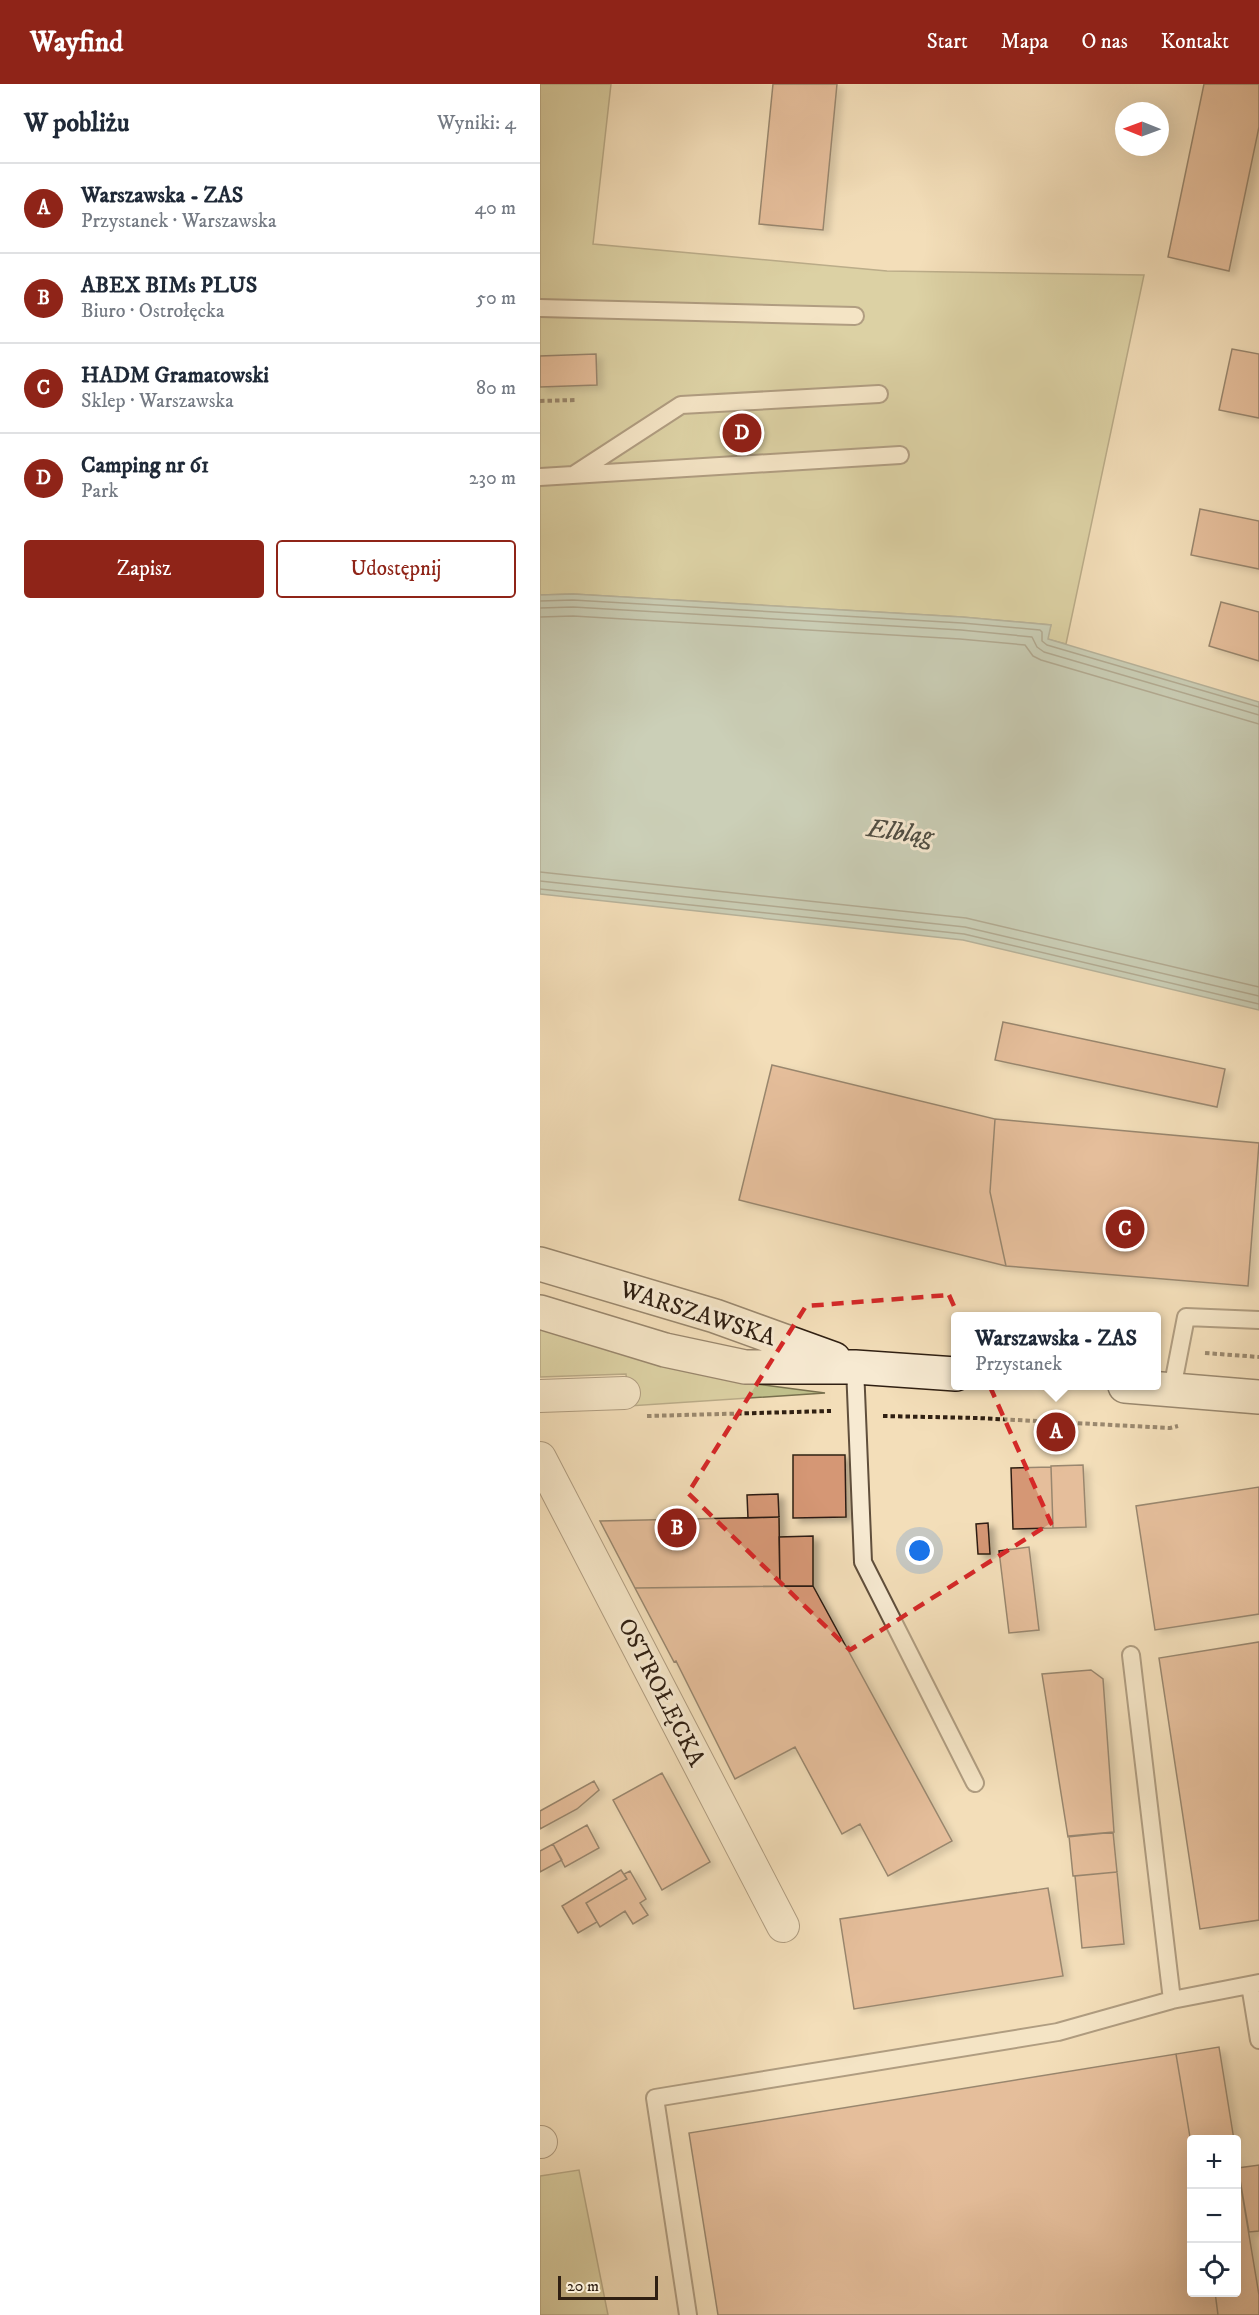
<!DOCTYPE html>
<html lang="pl">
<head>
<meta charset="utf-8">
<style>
  :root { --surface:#fff; --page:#f6f6f7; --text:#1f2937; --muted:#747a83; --line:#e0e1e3; --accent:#8f2418 }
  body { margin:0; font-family:"IM FELL DW Pica",serif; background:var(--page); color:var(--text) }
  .controls { position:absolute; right:18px; bottom:18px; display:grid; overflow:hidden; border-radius:6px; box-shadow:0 6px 24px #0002 }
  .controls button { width:54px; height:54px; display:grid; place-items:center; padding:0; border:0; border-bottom:2px solid var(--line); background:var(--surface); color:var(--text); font:30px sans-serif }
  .compass { position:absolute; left:575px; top:18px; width:54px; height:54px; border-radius:50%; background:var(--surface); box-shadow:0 6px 24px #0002; rotate:271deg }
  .scale { position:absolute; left:18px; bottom:15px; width:100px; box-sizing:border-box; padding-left:6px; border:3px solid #2f1f12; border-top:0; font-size:16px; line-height:21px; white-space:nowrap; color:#2f1f12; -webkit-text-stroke:4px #f7ead2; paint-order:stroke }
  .you { position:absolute; left:380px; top:1467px; width:21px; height:21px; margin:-15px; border:4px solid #fff; border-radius:50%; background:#1a73e8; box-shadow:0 0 0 9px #1a73e833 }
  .badge { display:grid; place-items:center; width:39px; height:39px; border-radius:50%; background:var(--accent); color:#fff; font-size:20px; font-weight:700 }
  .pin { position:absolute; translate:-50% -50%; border:3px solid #fff; box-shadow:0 2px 6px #0006 }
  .popup { position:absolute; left:411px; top:1228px; width:210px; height:78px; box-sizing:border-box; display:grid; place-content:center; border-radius:6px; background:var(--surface); filter:drop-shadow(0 2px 4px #0005); font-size:20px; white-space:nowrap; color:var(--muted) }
  .popup b { font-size:22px; color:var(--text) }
  .popup::after { content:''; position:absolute; left:50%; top:100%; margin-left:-12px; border:12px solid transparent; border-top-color:var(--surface) }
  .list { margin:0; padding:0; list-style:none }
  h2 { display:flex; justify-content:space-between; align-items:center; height:78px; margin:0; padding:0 24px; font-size:26px }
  h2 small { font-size:20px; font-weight:400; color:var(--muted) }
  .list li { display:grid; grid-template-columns:39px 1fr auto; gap:18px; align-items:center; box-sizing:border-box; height:90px; padding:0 24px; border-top:2px solid var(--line) }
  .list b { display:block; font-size:22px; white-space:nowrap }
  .list p { margin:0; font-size:20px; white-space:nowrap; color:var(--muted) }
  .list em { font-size:20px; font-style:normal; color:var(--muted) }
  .actions { display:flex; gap:12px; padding:18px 24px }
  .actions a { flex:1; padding:14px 0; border:2px solid var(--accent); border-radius:6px; text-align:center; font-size:21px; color:var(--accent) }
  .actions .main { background:var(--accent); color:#fff }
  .icon { flex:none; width:33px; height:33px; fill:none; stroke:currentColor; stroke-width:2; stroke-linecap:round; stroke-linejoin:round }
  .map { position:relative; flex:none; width:719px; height:2231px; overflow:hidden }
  header { display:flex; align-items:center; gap:36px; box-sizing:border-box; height:84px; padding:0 30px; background:var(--accent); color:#fff }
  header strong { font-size:28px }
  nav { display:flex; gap:33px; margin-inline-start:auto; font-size:21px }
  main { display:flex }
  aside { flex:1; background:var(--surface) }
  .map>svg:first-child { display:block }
  .green { fill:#c0c08b; stroke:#78704e; stroke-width:1.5 }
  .water { fill:#9cbcb4; stroke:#707d73; stroke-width:1.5 }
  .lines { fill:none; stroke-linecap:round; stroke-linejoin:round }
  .shore { stroke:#666e63; stroke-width:1.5 }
  .building { fill:#d59775; stroke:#2f1f12; stroke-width:1.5; filter:url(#shadow) }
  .lane-casing { stroke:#604f3c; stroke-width:20 }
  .street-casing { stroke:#604f3c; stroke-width:34 }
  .secondary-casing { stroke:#2f1f12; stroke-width:36 }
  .path { stroke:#2f1f12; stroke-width:4; stroke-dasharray:4.5 3; stroke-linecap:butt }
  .lane { stroke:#f7ead2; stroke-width:16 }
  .street { stroke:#f7ead2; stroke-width:32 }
  .secondary { stroke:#f7ead2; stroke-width:33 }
  .marked { fill:none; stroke:#d62828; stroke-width:4.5; stroke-dasharray:12 8; stroke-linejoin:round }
  .labels { text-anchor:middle; stroke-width:6; stroke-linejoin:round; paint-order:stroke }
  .street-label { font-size:24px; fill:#2f1f12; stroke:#f7ead2 }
  .water-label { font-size:26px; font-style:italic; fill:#504e43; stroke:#f7ead2 }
</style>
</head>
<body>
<header>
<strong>Wayfind</strong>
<nav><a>Start</a><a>Mapa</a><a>O nas</a><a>Kontakt</a></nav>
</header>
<main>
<aside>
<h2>W pobliżu<small>Wyniki: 4</small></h2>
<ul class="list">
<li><span class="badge">A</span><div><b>Warszawska - ZAS</b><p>Przystanek · Warszawska</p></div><em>40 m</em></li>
<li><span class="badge">B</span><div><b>ABEX BIMs PLUS</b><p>Biuro · Ostrołęcka</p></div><em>50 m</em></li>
<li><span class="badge">C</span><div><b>HADM Gramatowski</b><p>Sklep · Warszawska</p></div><em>80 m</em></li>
<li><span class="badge">D</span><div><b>Camping nr 61</b><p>Park</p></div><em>230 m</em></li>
</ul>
<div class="actions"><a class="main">Zapisz</a><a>Udostępnij</a></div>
</aside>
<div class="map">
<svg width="719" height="2231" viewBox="0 0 719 2231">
  <defs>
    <filter id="shadow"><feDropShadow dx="6" dy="4" stdDeviation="3" flood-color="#0004"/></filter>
  </defs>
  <rect width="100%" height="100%" fill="#f3deb9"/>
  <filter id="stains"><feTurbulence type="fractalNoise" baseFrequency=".00333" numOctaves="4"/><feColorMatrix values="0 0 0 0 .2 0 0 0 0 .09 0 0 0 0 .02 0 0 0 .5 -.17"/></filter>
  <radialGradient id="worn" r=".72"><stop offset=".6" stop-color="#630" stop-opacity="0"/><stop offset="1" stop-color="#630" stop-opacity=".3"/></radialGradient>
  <path class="green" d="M0,0h71l-18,160 294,27 257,4 -78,369 -19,-5 4,-14 -89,-8 -389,-23 -33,1z
    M0,1241l194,56 91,12 -196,13 -3,-32 -86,3z
    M39,2086l29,145h-68v-139z"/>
  <path class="water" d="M33,510l389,23 89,8 -3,14 211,63v308l-296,-70 -423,-46v-299z"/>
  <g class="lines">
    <path class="shore" d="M0,517l33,-1 389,23 78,7 2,2v9l5,4 212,62
      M0,524l33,-1 388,23 71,7 5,10 7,5 215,63
      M0,533l33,-1 387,23 65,6 8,11 8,4 218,64
      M0,788l426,46 293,69
      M0,797l425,46 294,69
      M0,805l424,45 295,70"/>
  </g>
  <path class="building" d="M233,0h64l-14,146 -64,-6z
    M664,0h55v43l-30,144 -61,-14z
    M692,265l27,5v64l-40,-8z
    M56,270l1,31 -57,2v-31z
    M660,425l59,12v48l-68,-14z
    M681,518l38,10v49l-50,-15z
    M463,938l222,47 -8,38 -222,-47z
    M232,981l223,54 -5,73 16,74 -267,-66z
    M455,1035l264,24 -11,143 -242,-20 -16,-74z
    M253,1371h52l1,62 -53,1z
    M543,1381l3,62 -33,1 -2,-62z
    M511,1383l2,61 -40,1 -2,-61z
    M719,1403v127l-104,16 -19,-124z
    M238,1410l1,23 -31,1 -1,-23z
    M239,1433l1,69 -145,2 -35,-67z
    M448,1439l2,31h-12l-2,-30z
    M273,1452v50h-33l-1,-49z
    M489,1463l10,83 -30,3 -10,-82z
    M273,1502l139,255 -64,35 -28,-52 -18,10 -47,-87 -60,32 -59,-118 -2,1 -39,-74z
    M719,1558v278l-59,9 -41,-271z
    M551,1586l12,9 11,153 -46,5 -26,-163z
    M122,1689l48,89 -48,28 -49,-90z
    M54,1697l5,9 -22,19 -37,20v-18z
    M47,1741l12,23 -34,19 -12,-23z
    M573,1748l4,40 -44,4 -4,-40z
    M13,1760l9,16 -22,12v-21z
    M81,1786l6,9 -41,24 11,19 -19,11 -16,-27z
    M90,1787l16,28 -6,4 8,12 -15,9 -8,-13 -25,16 -14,-24 41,-24 -3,-5z
    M577,1788l7,72 -42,4 -7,-72z
    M508,1804l15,88 -209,33 -14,-90z
    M679,1963l15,93h-42v9l-16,-95z
    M636,1970l16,95v143h23l3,23h-500l-29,-182z
    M696,2073l23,138v20h-41l-3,-23h21z
    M719,2081v66l-10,1 -11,-64z"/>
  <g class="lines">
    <g class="lane-casing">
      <path id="lane" d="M0,224l315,8
        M35,390l106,-69 198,-11
        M0,393l360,-22
        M315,1283l8,195 112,221
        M632,1305l14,-72 73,3
        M591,1571l41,345
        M710,1901l9,55
        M148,2231l-33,-217 403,-66 114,-32 87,-17"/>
    </g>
    <g class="street-casing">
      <path id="street" d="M0,1312l84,-3
        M0,1374l243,468
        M0,2058h1"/>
    </g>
    <g class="secondary-casing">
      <path id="secondary" d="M0,1180l175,52 119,43
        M0,1228l125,38 80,17h110l101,7
        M585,1302l134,11"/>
    </g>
    <path class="path" d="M0,317l35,-1
      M665,1269l54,4
      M107,1332l184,-5
      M343,1332l95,2 192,10 8,-2"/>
    <use href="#lane" class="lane"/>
    <use href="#street" class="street"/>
    <use href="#secondary" class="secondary"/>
  </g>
  <path d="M0 0H719V2231H0ZM409,1211l102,228 -201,127 -162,-157 118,-187z" fill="#f3deb9" fill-opacity=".55" fill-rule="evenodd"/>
  <path class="marked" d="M409,1211l102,228 -201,127 -162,-157 118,-187z"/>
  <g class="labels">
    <g class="street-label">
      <text transform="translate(158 1229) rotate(18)" y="8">WARSZAWSKA</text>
      <text transform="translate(122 1608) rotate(63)" y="8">OSTROŁĘCKA</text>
    </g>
    <g class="water-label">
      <text transform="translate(360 747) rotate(7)" y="9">Elbląg</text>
    </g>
  </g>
  <rect width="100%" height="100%" filter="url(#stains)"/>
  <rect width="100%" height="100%" fill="url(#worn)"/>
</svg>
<div class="controls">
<button>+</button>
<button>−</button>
<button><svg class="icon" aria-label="locate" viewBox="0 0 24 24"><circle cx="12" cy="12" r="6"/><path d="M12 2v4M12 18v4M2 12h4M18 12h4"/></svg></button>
</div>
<svg class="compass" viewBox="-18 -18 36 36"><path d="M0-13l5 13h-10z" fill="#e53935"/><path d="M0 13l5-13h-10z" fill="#747a83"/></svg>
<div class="scale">20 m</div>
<div class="you"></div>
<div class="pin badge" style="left:516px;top:1348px">A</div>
<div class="popup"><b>Warszawska - ZAS</b>Przystanek</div>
<div class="pin badge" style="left:137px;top:1444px">B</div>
<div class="pin badge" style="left:585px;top:1145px">C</div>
<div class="pin badge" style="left:202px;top:349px">D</div>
</div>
</main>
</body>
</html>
